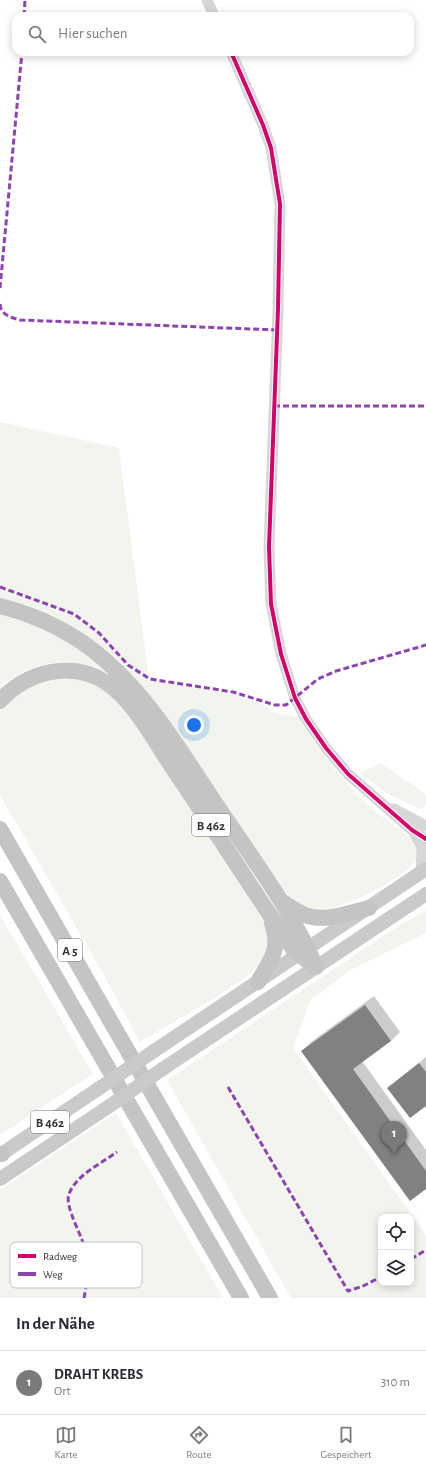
<!DOCTYPE html>
<html lang="de">
<head>
<meta charset="utf-8">
<style>
  :root { --surface:#fff; --page:#f2f2f3; --text:#2b2b33; --muted:#7c7c81; --line:#e1e1e2; --accent:#7a7a7a }
  body { margin:0; font-family:"Alegreya Sans",sans-serif; background:var(--page); color:var(--text) }
  .controls { position:absolute; right:12px; bottom:12px; display:grid; overflow:hidden; border-radius:8px; box-shadow:0 2px 10px #0003 }
  .controls button { width:36px; height:36px; display:grid; place-items:center; padding:0; border:0; border-bottom:1px solid var(--line); background:var(--surface); color:var(--text); font:20px sans-serif }
  .you { position:absolute; left:194px; top:725px; width:14px; height:14px; margin:-10px; border:3px solid #fff; border-radius:50%; background:#1a73e8; box-shadow:0 0 0 6px #1a73e833 }
  .badge { display:grid; place-items:center; width:26px; height:26px; border-radius:50%; background:var(--accent); color:#fff; font-size:13px; font-weight:700 }
  .pin { position:absolute; translate:-50% -33px; filter:drop-shadow(0 1px 2px #0008) }
  .pin::after { content:''; position:absolute; top:21px; width:14px; height:12px; background:inherit; clip-path:polygon(0 0,100% 0,50% 100%) }
  .list { margin:0; padding:0; list-style:none }
  h2 { display:flex; justify-content:space-between; align-items:center; height:52px; margin:0; padding:0 16px; font-size:17px }
  h2 small { font-size:13px; font-weight:400; color:var(--muted) }
  .list li { display:grid; grid-template-columns:26px 1fr auto; gap:12px; align-items:center; box-sizing:border-box; height:64px; padding:0 16px; border-top:1px solid var(--line) }
  .list b { display:block; font-size:15px; white-space:nowrap }
  .list p { margin:0; font-size:13px; white-space:nowrap; color:var(--muted) }
  .list em { font-size:13px; font-style:normal; color:var(--muted) }
  .icon { flex:none; width:22px; height:22px; fill:none; stroke:currentColor; stroke-width:2; stroke-linecap:round; stroke-linejoin:round }
  .map { position:relative; flex:none; width:426px; height:1298px; overflow:hidden }
  .search { position:absolute; background:var(--surface); box-shadow:0 2px 10px #0003; left:12px; right:12px; top:12px; height:44px; display:flex; align-items:center; gap:10px; box-sizing:border-box; padding:0 14px; border-radius:12px; color:var(--muted); font-size:15px }
  .sheet { height:116px; background:var(--surface) }
  nav { display:flex; justify-content:space-around; align-items:center; box-sizing:border-box; height:56px; border-top:1px solid var(--line); background:var(--surface); font-size:11px; color:var(--muted) }
  nav a { display:grid; justify-items:center; gap:2px }
  nav .on { color:var(--accent) }
  .map>svg:first-child { display:block }
  .green { fill:#f1f5ed; fill-rule:evenodd }
  .shadow { fill:#0003 }
  .building { fill:#818181 }
  .lines { fill:none; stroke-linecap:round; stroke-linejoin:round }
  .minor { stroke:#d7d7d7; stroke-width:11 }
  .major { stroke:#cacaca; stroke-width:14 }
  .highway { stroke:#c4c4c4; stroke-width:16 }
  .major-bridge { stroke:#cacaca; stroke-width:14 }
  .quiet { stroke:#8e44ad; stroke-width:3; stroke-dasharray:6 3; stroke-linecap:butt }
  .cycleway-casing { stroke:#fff; stroke-width:6 }
  .cycleway { stroke:#d6006c; stroke-width:4 }
  .labels { text-anchor:middle; stroke-width:4; stroke-linejoin:round; paint-order:stroke }
  .shield { fill:#fff; stroke:#707070; stroke-width:1 }
  .shield-label { font-size:13px; font-weight:bold; fill:#333 }
  .key { fill:#fff; stroke:#c2c2c2; stroke-width:1 }
  .key-label { font-size:11px; fill:#333 }
</style>
</head>
<body>
<div class="map">
<svg width="426" height="1298" viewBox="0 0 426 1298">
  <rect width="100%" height="100%" fill="#fff"/>
  <path class="green" d="M0,422l119,26 30,232 83,14 31,10 9,8 26,5c20,33 43,63 71,89 14,13 31,22 45,34l2,4 2,13c-8,19 -78,54 -99,53 -15,-1 -26,-11 -36,-21l-112,-166 -32,-37 -139,-86z
    M0,611l44,16 45,28 19,18c-10,-4 -20,-9 -30,-10 -28,-4 -57,6 -78,24z
    M58,676l38,6 32,27 138,213c4,14 4,22 -1,36 -9,19 -102,70 -125,84l-39,-72 -101,-175v-86c16,-22 33,-25 58,-33z
    M381,763l43,30 2,2v10l-6,4 -32,-15 -28,-21z
    M426,911v22l-74,36 -41,30 -18,49 133,187v63h-135l-124,-218 236,-157zM381,1217h30v66h-30z
    M0,915l93,159 -93,61z
    M116,1113l107,185h-223v-108z"/>
  <path class="shadow" d="M374,996l26,36 -9,9 -29,20 64,89v38l-124,-137 9,-9z
    M426,1057v51l-38,-20z"/>
  <path class="building" d="M365,1005l26,36 -38,28 73,102v18l-16,12 -109,-150z
    M419,1063l7,9v34l-16,12 -23,-30z"/>
  <g class="lines">
    <path class="minor" d="M207,0l7,16
      M231,52l32,73 8,23 9,56 -2,105 -9,238 2,57 10,50 14,44 11,21 20,29 22,26 64,56 14,9
      M394,809l32,17
      M414,832l8,15 -1,26"/>
    <path class="major" d="M154,1051l272,-182
      M164,1068l262,-174
      M0,1155l98,-66
      M0,1179l108,-72"/>
    <path class="highway" d="M0,606c39,10 76,28 106,55 47,41 79,98 114,149 34,51 72,101 96,157
      M0,701c27,-30 72,-41 107,-18 25,16 48,58 65,84 41,60 80,122 121,182l21,17
      M0,829l270,469
      M0,881l241,417
      M283,902c7,5 15,10 22,13 20,8 44,-3 64,-7
      M258,982c13,-23 23,-32 14,-59
      M0,1154h2"/>
    <path class="major-bridge" d="M98,1089l56,-38
      M108,1107l56,-39"/>
    <path class="quiet" d="M24,16l1,-16
      M0,288l22,-236
      M0,304c1,11 10,13 20,16l258,10
      M274,406h152
      M0,587l74,27 25,19 29,32 22,14 83,13 42,13h11l32,-26 18,-8 90,-26
      M228,1087l120,204 15,-5 18,-9
      M411,1259l15,-9
      M84,1298c3,-13 4,-33 2,-46 -3,-15 -22,-46 -17,-58 7,-19 33,-31 48,-42"/>
    <g class="cycleway-casing">
      <path id="cycleway" d="M231,52l32,73 8,23 9,56 -2,105 -9,238 2,57 10,50 14,44 11,21 20,29 22,26 64,56 14,9"/>
    </g>
    <use href="#cycleway" class="cycleway"/>
  </g>
  <g class="labels">
    <g class="shield">
      <rect x="192" y="814" width="38" height="22" rx="3"/>
      <rect x="58" y="939" width="24" height="22" rx="3"/>
      <rect x="31" y="1111" width="38" height="22" rx="3"/>
    </g>
    <g class="shield-label">
      <text x="211" y="830">B 462</text>
      <text x="70" y="955">A 5</text>
      <text x="50" y="1127">B 462</text>
    </g>
  </g>
  <rect x="10" y="1242" width="132" height="46" rx="6" class="key"/>
  <rect x="18" y="1254" width="18" height="4" fill="#d6006c"/>
  <rect x="18" y="1272" width="18" height="4" fill="#8e44ad"/>
  <g class="key-label">
    <text x="43" y="1260">Radweg</text>
    <text x="43" y="1278">Weg</text>
  </g>
</svg>
<div class="controls">
<button><svg class="icon" aria-label="locate" viewBox="0 0 24 24"><circle cx="12" cy="12" r="6"/><path d="M12 2v4M12 18v4M2 12h4M18 12h4"/></svg></button>
<button><svg class="icon" aria-label="layers" viewBox="0 0 24 24"><path d="M12 4l9 5-9 5-9-5zM3 14l9 5 9-5"/></svg></button>
</div>
<div class="you"></div>
<div class="pin badge" style="left:394px;top:1154px">1</div>
<div class="search"><svg class="icon" aria-label="search" viewBox="0 0 24 24"><circle cx="10" cy="10" r="6"/><path d="M15 15l6 6"/></svg>Hier suchen</div>
</div>
<section class="sheet">
<h2>In der Nähe<small></small></h2>
<ul class="list">
<li><span class="badge">1</span><div><b>DRAHT KREBS</b><p>Ort</p></div><em>310 m</em></li>
</ul>
</section>
<nav>
<a class="on"><svg class="icon" aria-label="map" viewBox="0 0 24 24"><path d="M3 6l6-2 6 2 6-2v14l-6 2-6-2-6 2zM9 4v14M15 6v14"/></svg>Karte</a>
<a><svg class="icon" aria-label="directions" viewBox="0 0 24 24"><path d="M12 3l9 9-9 9-9-9zM9 14v-3h6M13 9l2 2-2 2"/></svg>Route</a>
<a><svg class="icon" aria-label="saved" viewBox="0 0 24 24"><path d="M7 4h10v16l-5-4-5 4z"/></svg>Gespeichert</a>
</nav>
</body>
</html>
